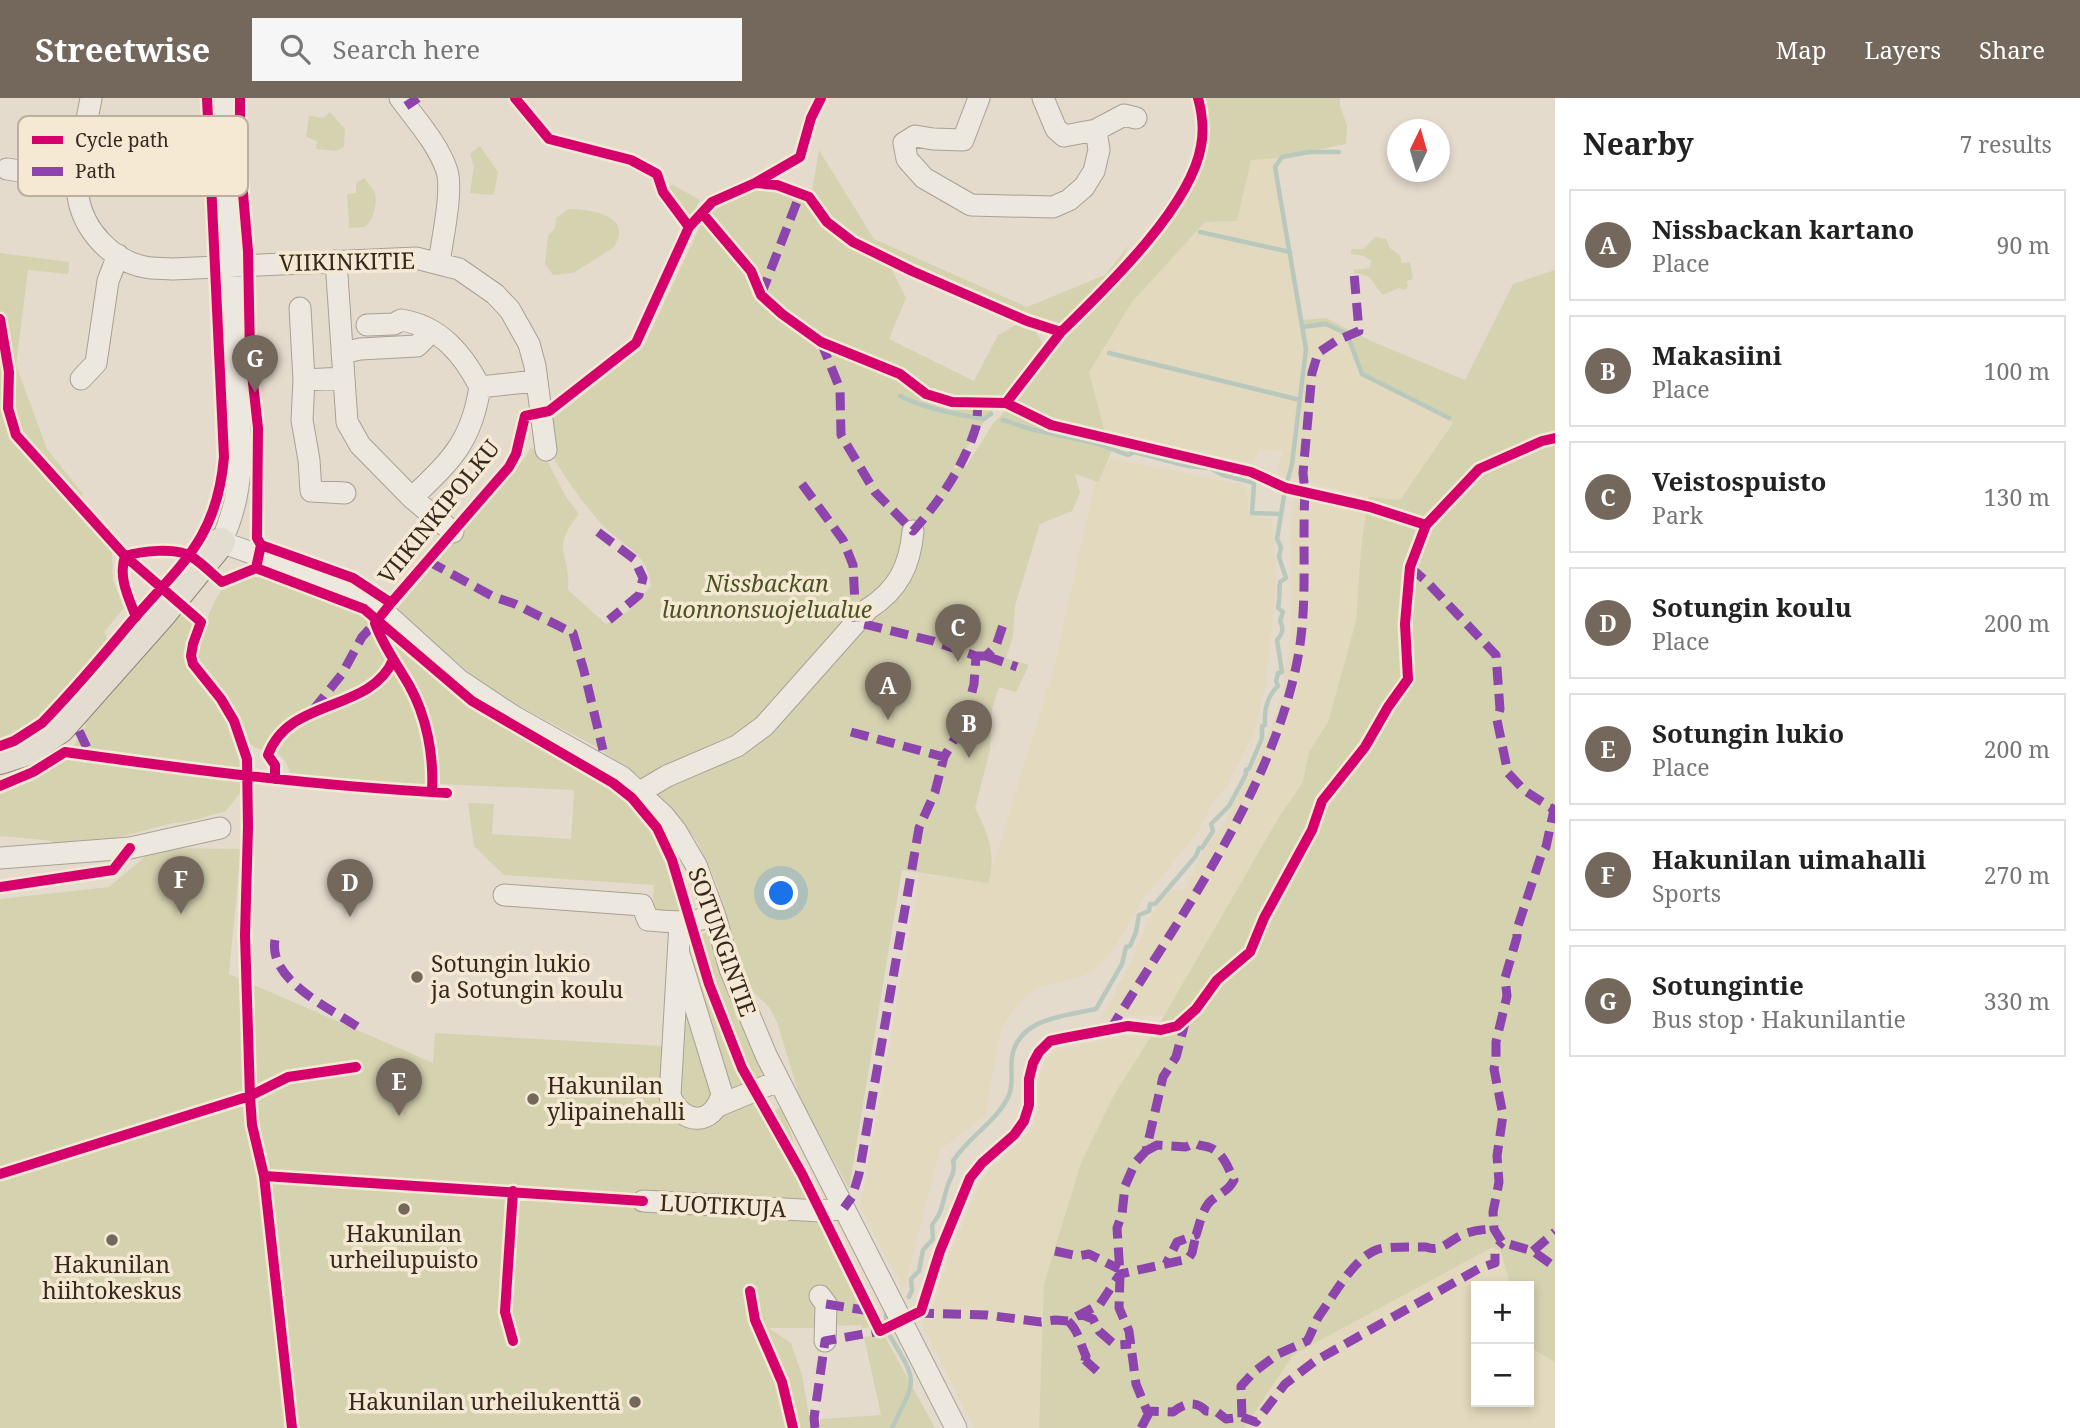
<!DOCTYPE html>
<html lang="en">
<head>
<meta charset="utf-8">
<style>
  :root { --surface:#fff; --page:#f6f6f6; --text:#222; --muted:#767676; --line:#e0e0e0; --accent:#74675b }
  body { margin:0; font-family:"Noto Serif",serif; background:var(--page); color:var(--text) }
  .controls { position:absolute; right:21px; bottom:21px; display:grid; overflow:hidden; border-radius:0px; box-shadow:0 4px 10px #0003 }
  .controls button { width:63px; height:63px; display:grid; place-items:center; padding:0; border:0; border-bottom:2px solid var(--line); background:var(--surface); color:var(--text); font:35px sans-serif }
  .compass { position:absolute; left:1387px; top:21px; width:63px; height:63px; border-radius:50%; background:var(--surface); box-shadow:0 4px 10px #0003; rotate:5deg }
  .you { position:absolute; left:782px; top:796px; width:24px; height:24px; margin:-18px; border:5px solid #fff; border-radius:50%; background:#1a73e8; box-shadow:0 0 0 10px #1a73e833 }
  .badge { display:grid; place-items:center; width:46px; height:46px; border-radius:50%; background:var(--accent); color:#fff; font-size:23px; font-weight:700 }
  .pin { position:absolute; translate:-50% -58px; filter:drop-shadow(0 2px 4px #0008) }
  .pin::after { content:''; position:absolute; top:37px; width:24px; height:21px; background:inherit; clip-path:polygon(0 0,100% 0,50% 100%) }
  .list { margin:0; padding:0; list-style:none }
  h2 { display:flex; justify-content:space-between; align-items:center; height:91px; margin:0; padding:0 28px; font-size:30px }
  h2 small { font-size:23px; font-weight:400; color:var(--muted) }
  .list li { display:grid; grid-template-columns:46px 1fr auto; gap:21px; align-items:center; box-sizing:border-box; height:112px; margin:0 14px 14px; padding:0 14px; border:2px solid var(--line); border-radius:0px }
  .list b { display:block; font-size:26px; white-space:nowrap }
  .list p { margin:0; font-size:23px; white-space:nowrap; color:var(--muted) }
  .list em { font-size:23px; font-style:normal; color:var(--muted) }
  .icon { flex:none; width:38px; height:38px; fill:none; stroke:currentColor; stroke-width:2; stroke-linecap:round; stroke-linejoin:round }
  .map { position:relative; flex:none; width:1555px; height:1330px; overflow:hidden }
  header { display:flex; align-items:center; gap:42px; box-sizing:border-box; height:98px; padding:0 35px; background:var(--accent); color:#fff }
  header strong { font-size:33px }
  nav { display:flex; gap:38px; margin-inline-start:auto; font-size:24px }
  .search { width:490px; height:63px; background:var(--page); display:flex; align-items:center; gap:18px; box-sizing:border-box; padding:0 24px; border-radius:0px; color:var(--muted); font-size:26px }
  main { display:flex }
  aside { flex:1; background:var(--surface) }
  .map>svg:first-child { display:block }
  .farmland { fill:#e3d9be }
  .green { fill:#d5d2b0 }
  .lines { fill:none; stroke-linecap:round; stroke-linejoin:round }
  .stream { stroke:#b9c8bd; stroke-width:4.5 }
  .minor-casing { stroke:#a9a096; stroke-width:23 }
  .major-casing { stroke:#8f867d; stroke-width:30 }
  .minor { stroke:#ece7df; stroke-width:21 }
  .major { stroke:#e3dcd0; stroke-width:28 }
  .quiet { stroke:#8e44ad; stroke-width:9; stroke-dasharray:18 9; stroke-linecap:butt }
  .cycleway-casing { stroke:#f5e9d3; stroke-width:15 }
  .cycleway { stroke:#d6006c; stroke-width:10 }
  .poi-dot { fill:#74675b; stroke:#f5e9d3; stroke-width:2.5 }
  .labels { text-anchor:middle; stroke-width:7; stroke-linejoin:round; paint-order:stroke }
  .street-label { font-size:23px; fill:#38291e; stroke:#f5e9d3 }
  .park-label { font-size:23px; font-style:italic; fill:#4b5325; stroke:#f5e9d3 }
  .poi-label { font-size:23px; fill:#38291e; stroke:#f5e9d3; text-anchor:start }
  .key { fill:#f5e9d3; stroke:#bcaf9d; stroke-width:2 }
  .key-label { font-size:19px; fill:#38291e }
</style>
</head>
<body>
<header>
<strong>Streetwise</strong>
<div class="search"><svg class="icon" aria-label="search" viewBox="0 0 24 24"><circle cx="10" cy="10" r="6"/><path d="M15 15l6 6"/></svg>Search here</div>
<nav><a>Map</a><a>Layers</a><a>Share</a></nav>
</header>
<main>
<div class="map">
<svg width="1555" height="1330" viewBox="0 0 1555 1330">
  <rect width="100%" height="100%" fill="#e4dbcd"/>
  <path class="farmland" d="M1277,60l-2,9 27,159 24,-2 21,10 15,40 87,44 4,5 -53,78 -32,-4 -91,-23 6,-23 -23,-1 -9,16 -146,-33 -16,-61 43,-70 73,-80 32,-1 14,-61z
    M1110,360l134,27 5,11 -1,19 24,4 4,61 -5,58 -6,49 -11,48 -27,50 -12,14 -18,34 -54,66 -30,52 -20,20 -15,7 -39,9 -14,10 -13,15 -10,17 -5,20 -11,66 -46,35 -36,139 -44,-81 60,-334 68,8 66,-214 39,-177z
    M1294,399l72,15 -10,109 -28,101 -19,30 -6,30 -24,35 -115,199h-33l-30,3 29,-56 19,-44 13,-19 9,-9 14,-1 14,-32 21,-29 35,-65 19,-45 7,-21 8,-46 3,-53 -3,-64z
    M1125,938h27l-38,59 -70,189 -5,144h-65l-54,-107 9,-4 21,-62 28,-68 12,-17 31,-28 12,-16 6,-20v-26l8,-21 8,-9z
    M1491,1150l9,2 11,36h-35v116h53v-56l26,16v66h-311l49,-73z"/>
  <path class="green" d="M1202,0h138v8l7,19 -1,19 -69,14 -26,2 -14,61 -32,1 -73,80 -43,70 16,61 -52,-12 -39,-18c17,-23 34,-47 52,-69 54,-62 161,-142 136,-236z
    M330,14l15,17 -1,18 -8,4 -20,-2 1,-8 -11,-4 3,-21 14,2z
    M480,48l18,26 -4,22 -3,1 -21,-2 4,-27 -4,-12z
    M819,52l55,89 153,68 78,-32 24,-30 -17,34 -45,44h-25l-188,-85 -25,-18 -18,-24z
    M364,80c3,4 9,10 11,15 3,10 -2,28 -10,34l-16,1 -2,-34 9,-1v-10z
    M673,87l27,15 -5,10 -7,6 -20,-25 1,-5z
    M755,89l21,3 31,12 17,24 67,42 15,30 -17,41 85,42 24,-46 18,-10 20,7 8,13 -59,75 -32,49 14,-4 25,-40 15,-16 41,20 66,17 -16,36 -23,-8 5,19 -8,18 -32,13 -25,82 -2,30 -7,22 23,7 -13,27 -17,-5 -7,22 -2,41 -15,58c13,25 22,47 13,75l-86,-13 -53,319 -48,-88 -24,-79 -8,-15 -20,-19 -33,-106 -19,-41 -54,-62 -48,-33 -105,-55 -94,-81 128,-151 7,-11 11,3 23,44 14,19c-30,37 -8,37 -11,76l38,34 24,-14 21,-24c-3,-30 -21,-36 -41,-54 -14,-11 -56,-67 -60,-83 -2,-8 0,-19 0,-28l94,-75 60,-128 9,-10z
    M568,111c21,0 68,6 45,39l-40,25 -20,2 -8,-11 3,-28 7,-8 1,-10z
    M1375,139l11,2 4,9 10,8 2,7 8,-1 3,17 -6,2 1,5 -3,4 -6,-2 -16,7c-12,-13 -9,-20 -29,-22l-1,-3 16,-2 3,-7 -8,-5 -13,-2v-5h13z
    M0,155l69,9 -1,12 -40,-4 -12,95 31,84 36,45 -13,11 42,46 1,29 11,28 -20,24 4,8c-29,33 -66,87 -108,101z
    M1555,172v1092l-26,-15v-61h-18l-11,-36 -9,-2 -198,107 -49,73h-205l5,-144 37,-121 33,-68 50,-79 115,-199 24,-35 6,-30 19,-30 28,-101 5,-71 7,-53 32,3 53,-77 -4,-5 -87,-44 -15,-40 -21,-10 -24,3 -1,-7 25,-2 45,23 94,39 48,-96z
    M256,475l92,33 21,12 8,26 35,56 12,41 4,43 -91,-4 -47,-6c-7,-33 -29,-15 -43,-34 -6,-6 -7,-17 -11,-25 -11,-19 -25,-36 -39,-53 -4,-15 17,-65 28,-76 7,-7 22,-10 31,-13z
    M178,511l17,14 -7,22 -1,17c19,33 63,66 55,109l-162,-21 -6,-4 12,-20 -4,-4z
    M382,532l87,75 124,71 36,25 24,29 14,32 13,42 -1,8 -27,-2 2,-25 -150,-10 -30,-29 -6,-43 26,1 -2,30 79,5 3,-49 -137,-6c2,-28 -5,-61 -16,-87 -8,-20 -24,-38 -36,-57z
    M75,659l165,22 4,6 -3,7 -16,20c-17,2 -35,12 -52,11l-53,14 -48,10 -27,-7 -45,-4v-44l32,-15 14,-9z
    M155,750l86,1 -12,125 204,89 2,-30 244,14 3,-40 29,26 -19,-79 3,-1 29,81 29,66 57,103 62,124 -10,1 -1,-3 -26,1 -13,2h-53l22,15 11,32 9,53h-14l-11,-47 -21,-53 -12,-1 9,19v10c18,18 21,48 26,72h-788v-529l109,-12z
    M709,834l26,77 29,59 -5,10 -5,3 -24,-51 -31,-87v-5l5,-5z
    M782,1009l12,36 -4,4 -19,-35z
    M884,1237l51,93h-115v-9l61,-4 -17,-78z"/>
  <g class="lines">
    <path class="stream" d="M1200,134l90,20
      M1302,229l24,-3 21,10 15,40 87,44
      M1109,255l191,47
      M900,298c26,13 55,18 84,23l7,-5
      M1003,322l27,9 65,14 33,12 6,-3 54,14 22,2 13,7 28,7 3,2 -2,29 29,1
      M1288,381l4,-15 14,-115 -31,-182 7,-10 27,-5h30
      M909,1199l3,-7 -1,-11 8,-8 4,-21 10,-11 -1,-14c12,-16 9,-19 15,-37 3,-11 9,-15 6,-27 16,-25 44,-39 56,-66 5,-11 1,-26 3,-38 6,-39 53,-41 84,-48l26,-45 4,-17 4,-1 6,-14 3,-17 10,-4 1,-7h5l41,-48 3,-8h3l11,-17 -2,-7 18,-18 17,-32v-4l3,-1 13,-31v-12l3,-1c-1,-15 2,-29 13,-39l-2,-5 2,-8 4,-1 -5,-32c6,-7 7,-11 3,-19l3,-9 -5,-4c2,-9 1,-17 2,-26l6,-4 -7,-21 2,-10 -4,-8 7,-43
      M886,1222v-7
      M890,1238c29,49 26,42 2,92"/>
    <g class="minor-casing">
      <path id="minor" d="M91,0c-5,31 -17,67 -13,98 5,34 34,65 67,71 9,2 19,1 28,2l243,-11 43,11 36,25 15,16 19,34 6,22 11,84
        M225,0l16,354c-1,33 -6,61 -20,90l123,44 27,14 88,80 54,36 109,61 42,39 12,15 20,34 19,51 15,53 36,86 190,373
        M400,0c17,23 38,46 47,73 6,21 -5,69 -8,92
        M979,0l-16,42 -30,-1 -18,-3 -11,7 3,16 17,19 47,27 82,2 16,-7 15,-13 10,-16 5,-21 -3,-20
        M1043,0l13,31 8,7 32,-6 28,-15 12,3
        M7,71l71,11
        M336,163l11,161 13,23 52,53
        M300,210l4,72 40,-2
        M367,227l27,-1 7,-4c39,6 62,34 79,67
        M342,255l18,-4 57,-3 15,-15
        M81,281l15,-16 12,-82 10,-26
        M304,282l-2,40 7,40 2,31 34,2
        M453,434l-41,-34c39,-38 59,-55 68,-111l56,-6
        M640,694l27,-16 70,-30 27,-20 104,-117c30,-19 42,-43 45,-78
        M0,760l130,-10 90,-20
        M504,797l138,10 6,15c29,2 38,4 67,-4
        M679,856l43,140c-9,32 -39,32 -52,2l10,-173
        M718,1008l60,-25
        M643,1103l177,10 24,-3
        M820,1198l6,8 -1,37"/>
    </g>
    <g class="major-casing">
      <path id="major" d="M0,662l28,-9 32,-22 102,-115 59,-72"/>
    </g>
    <use href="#minor" class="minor"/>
    <use href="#major" class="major"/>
    <path class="quiet" d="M406,8l12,-8
      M761,197l39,-101
      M821,244l19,47 1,46 34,57 38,39c26,-29 50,-64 62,-101 3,-8 2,-19 3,-27
      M802,386l41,56 10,25 3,57 77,19 43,15 -2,28 -10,39 -20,34 -9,35 -16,36 -60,346 -7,23 -8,11
      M598,434l36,27 9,19 -4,17 -30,25
      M428,463l64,35 23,8 58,29 11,38 19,79
      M1410,469l17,15 69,73 4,54 -3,11 11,53 17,18 28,18
      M976,558h10l10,-10 7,-21
      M986,558l31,11
      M313,612l29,-36 20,-37 13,-14
      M79,633l10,21 6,4
      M851,634l93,25
      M1555,707l-9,42 -5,9 -24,73v8l-12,41 2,18 -11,46v18l-2,9 9,46 -6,41 2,26 -6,30 1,17 8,13 31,9 22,16
      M275,842c-7,40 54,68 83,87
      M1186,921l-10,38 -13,20 -17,74 -11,12 -10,23 -3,28 -5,14 3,46 -1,34 10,23 7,53 11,27 26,1c11,-9 23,-12 33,-1l11,1 9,7 16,-2 -1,-31 14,-15 23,-17 29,-13c5,-8 7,-17 12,-25 14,-19 34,-57 57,-66 8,-4 39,-3 50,-3 14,5 21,-4 32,-10 10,-6 25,-8 36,-8
      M1110,932c70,-114 163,-240 188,-373 10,-54 4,-111 7,-165l-2,-19 9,-100 6,-20 18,-12 23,-10 -5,-58
      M1146,1053l11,-6 29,2 9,-4c6,4 10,2 16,5 13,6 17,20 23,32 -5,10 -13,13 -21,19 -10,7 -13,24 -17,36l-19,7 -11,22
      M1055,1153l23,5 11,-2 30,15
      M1533,1153l22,-19
      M826,1206l44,7
      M916,1215l70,2 55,7 14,-2 13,1 32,-17 20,-30 68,-15 4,-6 4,-18
      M1080,1216l13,5 6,12 16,14 16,-1
      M1068,1223c11,10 12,23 18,35l-2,9
      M1085,1262l12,11
      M1242,1319l14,5 29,-38 30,-23 165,-93 15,-5v-13l7,-8
      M815,1330l-1,-10 11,-77 55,-10
      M1141,1330l9,-17"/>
    <g class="cycleway-casing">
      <path id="cycleway" d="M240,0v61l8,92 2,105 8,72 -1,110 4,7 -5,23
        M515,0l34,41 82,21 26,14 6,18 26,35
        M755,85l22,2 32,12 18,25 26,20 59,29 115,50 34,11 -55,71
        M702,115l49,58 10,24 21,19 39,28 79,32 26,20 26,8 54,1 45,22 200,47 35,16 84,19 56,18
        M0,221l9,53 -1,36 8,27 109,121 76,66 -8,22 -2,12 2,8 28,35 13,22 13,38 1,68 -3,108 5,161 2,29 12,51 28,252
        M1061,234c44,-43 130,-125 140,-186 3,-15 1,-34 -3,-48
        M261,447l92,33 38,25 -16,20c8,23 22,41 34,62 18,32 25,71 23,107
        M391,505l118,-136 7,-13 9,-38 24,-5 87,-68 53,-116 23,-25 43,-19 45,-26 11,-39 10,-20
        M136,519c-8,-21 -18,-40 -11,-61 16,-5 52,-9 67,1 11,7 20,17 30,25l34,-14 108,41 108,92 141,82 19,15 25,30 15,32 37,124 33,84 60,106 78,157 41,-20 19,-60 30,-73 12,-15 32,-28 10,-14 5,-16v-26l4,-16 6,-11 11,-11 14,-3 64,-12 33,4 16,-4 19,-17 21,-29 33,-28 14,-34 48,-88 10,-29 43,-54 23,-40 20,-28 -3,-55 5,-57 16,-42 53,-56 63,-28 13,-3
        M0,648l14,-5 28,-18c31,-32 60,-66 89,-101 50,-58 86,-83 93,-165l-17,-359
        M275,681v-14l-7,-10c21,-58 102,-42 125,-95
        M0,688l33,-14 32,-20c127,18 253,34 382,41
        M0,789l113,-17 17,-22
        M0,1076l250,-78 38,-19 68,-10
        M264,1078l379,25
        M513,1093l-8,121 8,29
        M750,1193l5,29 27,62 11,46"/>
    </g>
    <use href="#cycleway" class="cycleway"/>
  </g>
  <g class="poi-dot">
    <circle cx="417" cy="879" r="7"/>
    <circle cx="533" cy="1001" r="7"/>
    <circle cx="404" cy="1111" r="7"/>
    <circle cx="112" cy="1142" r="7"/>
    <circle cx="635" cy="1304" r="7"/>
  </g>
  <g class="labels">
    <g class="street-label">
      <text transform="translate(347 164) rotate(-1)" y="8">VIIKINKITIE</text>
      <text transform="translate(439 414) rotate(-51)" y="8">VIIKINKIPOLKU</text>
      <text transform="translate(722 844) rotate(70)" y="8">SOTUNGINTIE</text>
      <text transform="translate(723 1108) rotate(3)" y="8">LUOTIKUJA</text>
    </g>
    <g class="park-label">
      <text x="767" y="494">Nissbackan<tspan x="767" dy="26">luonnonsuojelualue</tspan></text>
    </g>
    <g class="poi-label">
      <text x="431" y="874">Sotungin lukio<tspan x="431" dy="26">ja Sotungin koulu</tspan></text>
      <text x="547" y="996">Hakunilan<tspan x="547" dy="26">ylipainehalli</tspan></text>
      <text x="404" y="1144" text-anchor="middle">Hakunilan<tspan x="404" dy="26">urheilupuisto</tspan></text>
      <text x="112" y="1175" text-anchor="middle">Hakunilan<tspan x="112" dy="26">hiihtokeskus</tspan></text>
      <text x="621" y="1312" text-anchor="end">Hakunilan urheilukenttä</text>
    </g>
  </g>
  <rect x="18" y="18" width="230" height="80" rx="10" class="key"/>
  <rect x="32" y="38" width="31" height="8" fill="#d6006c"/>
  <rect x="32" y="69" width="31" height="9" fill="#8e44ad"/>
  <g class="key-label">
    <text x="75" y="49">Cycle path</text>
    <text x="75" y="80">Path</text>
  </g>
</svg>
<div class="controls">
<button>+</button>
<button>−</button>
</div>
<svg class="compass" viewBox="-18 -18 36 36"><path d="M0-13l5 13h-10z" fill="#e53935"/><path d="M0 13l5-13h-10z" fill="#767676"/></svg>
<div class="you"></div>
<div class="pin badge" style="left:888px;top:622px">A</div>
<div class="pin badge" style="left:969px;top:660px">B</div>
<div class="pin badge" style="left:958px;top:564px">C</div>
<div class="pin badge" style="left:350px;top:819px">D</div>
<div class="pin badge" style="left:399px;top:1018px">E</div>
<div class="pin badge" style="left:181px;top:816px">F</div>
<div class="pin badge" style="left:255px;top:295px">G</div>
</div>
<aside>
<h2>Nearby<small>7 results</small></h2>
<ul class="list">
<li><span class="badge">A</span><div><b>Nissbackan kartano</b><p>Place</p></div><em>90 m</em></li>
<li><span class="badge">B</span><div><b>Makasiini</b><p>Place</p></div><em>100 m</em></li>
<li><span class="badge">C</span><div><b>Veistospuisto</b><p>Park</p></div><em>130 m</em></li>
<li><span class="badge">D</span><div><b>Sotungin koulu</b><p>Place</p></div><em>200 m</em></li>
<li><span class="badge">E</span><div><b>Sotungin lukio</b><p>Place</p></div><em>200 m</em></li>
<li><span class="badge">F</span><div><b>Hakunilan uimahalli</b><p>Sports</p></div><em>270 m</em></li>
<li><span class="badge">G</span><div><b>Sotungintie</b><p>Bus stop · Hakunilantie</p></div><em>330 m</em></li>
</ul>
</aside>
</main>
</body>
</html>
